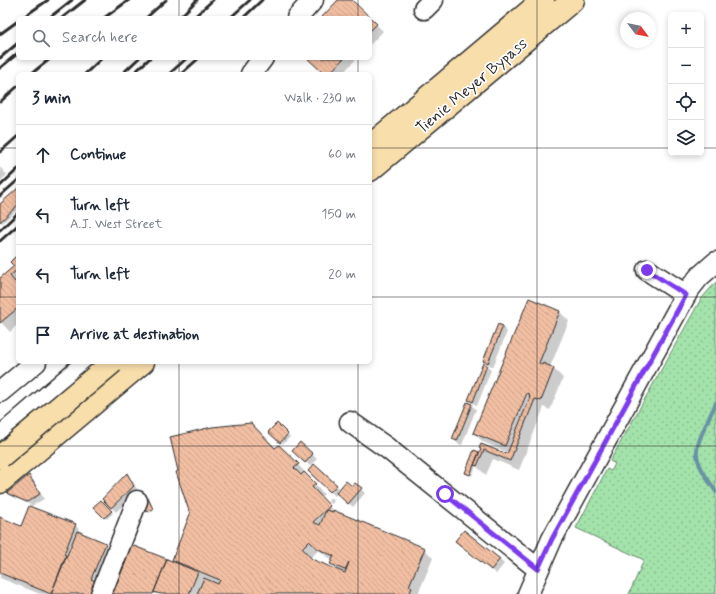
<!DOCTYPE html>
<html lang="en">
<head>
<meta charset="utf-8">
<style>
  :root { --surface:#fff; --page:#f6f6f7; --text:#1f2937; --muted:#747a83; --line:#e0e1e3 }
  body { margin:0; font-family:Mynerve,sans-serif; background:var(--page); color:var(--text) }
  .controls { position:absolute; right:12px; top:12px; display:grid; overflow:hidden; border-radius:6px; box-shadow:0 2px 6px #0003 }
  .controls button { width:36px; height:36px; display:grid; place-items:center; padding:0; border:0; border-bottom:1px solid var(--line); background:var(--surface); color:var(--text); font:20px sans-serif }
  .compass { position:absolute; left:620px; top:12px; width:36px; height:36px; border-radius:50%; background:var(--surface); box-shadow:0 2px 6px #0003; rotate:122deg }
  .stop { position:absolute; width:12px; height:12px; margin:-9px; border:3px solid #7c3aed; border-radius:50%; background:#fff }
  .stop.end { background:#7c3aed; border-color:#fff; box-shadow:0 1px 4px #0008 }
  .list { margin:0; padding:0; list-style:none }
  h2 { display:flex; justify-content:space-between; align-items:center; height:52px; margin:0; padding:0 16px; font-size:17px }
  h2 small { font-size:13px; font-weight:400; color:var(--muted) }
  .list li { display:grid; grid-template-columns:26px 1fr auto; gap:12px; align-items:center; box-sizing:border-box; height:60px; padding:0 16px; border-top:1px solid var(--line) }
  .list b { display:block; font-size:15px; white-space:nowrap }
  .list p { margin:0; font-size:13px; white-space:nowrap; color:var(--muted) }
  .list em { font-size:13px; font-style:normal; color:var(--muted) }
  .icon { flex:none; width:22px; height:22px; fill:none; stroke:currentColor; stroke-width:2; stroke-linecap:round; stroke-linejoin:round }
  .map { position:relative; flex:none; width:716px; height:594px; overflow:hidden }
  .search { position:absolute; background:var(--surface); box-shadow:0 2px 6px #0003; left:16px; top:16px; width:356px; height:44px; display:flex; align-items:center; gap:10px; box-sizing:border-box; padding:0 14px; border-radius:6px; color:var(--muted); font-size:15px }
  .panel { position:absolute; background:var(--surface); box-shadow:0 2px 6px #0003; left:16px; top:72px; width:356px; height:292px; border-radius:6px }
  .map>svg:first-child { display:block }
  .grass { fill:url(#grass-dots); stroke:#67866a }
  .shadow { fill:#0003; fill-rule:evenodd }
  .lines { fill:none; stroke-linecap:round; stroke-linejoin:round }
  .stream { stroke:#6992a4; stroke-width:4 }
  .building { fill:url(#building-back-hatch); stroke:#2b2b2b; fill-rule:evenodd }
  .minor-casing { stroke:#2b2b2b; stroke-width:23 }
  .major-casing { stroke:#2b2b2b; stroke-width:25 }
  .minor { stroke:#fff; stroke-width:20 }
  .major { stroke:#f8deab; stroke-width:22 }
  .rail { stroke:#2b2b2b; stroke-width:3 }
  .major-bridge-casing { stroke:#2b2b2b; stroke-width:25; stroke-linecap:butt }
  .major-bridge { stroke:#f8deab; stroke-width:22 }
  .route { stroke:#7c3aed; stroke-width:5 }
  .grid { fill:none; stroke:#2b2b2b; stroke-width:1; stroke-opacity:0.55 }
  .labels { text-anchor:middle; stroke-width:3.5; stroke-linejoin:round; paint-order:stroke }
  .street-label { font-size:16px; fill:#2b2b2b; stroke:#fff }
</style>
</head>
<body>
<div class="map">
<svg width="716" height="594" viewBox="0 0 716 594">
  <defs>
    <pattern id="grass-dots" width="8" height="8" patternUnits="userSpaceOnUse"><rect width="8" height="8" fill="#a3e2aa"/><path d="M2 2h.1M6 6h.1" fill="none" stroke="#8cc292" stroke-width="1.8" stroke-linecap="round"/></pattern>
    <pattern id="building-back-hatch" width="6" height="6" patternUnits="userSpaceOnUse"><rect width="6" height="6" fill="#f1bea2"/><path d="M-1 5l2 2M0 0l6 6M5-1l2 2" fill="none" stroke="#cfa38c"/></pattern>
  </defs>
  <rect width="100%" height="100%" fill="#fff"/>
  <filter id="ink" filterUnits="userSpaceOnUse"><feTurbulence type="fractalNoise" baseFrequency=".025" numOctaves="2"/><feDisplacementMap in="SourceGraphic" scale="8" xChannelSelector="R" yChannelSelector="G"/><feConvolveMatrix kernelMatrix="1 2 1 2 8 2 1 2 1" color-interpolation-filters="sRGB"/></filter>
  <g filter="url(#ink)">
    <path class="grass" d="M716,282v312h-87l15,-34 -68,-32 31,-59 4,2 4,-7 -5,-3 91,-162z"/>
    <path class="shadow" d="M370,19l13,12 -13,14z
      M308,58h49l-15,16h-17z
      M0,167l7,8 -7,6z
      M18,189v20l-16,14 -2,-2v-15z
      M18,256v68l-8,8 -10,-11v-41l15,-14z
      M529,299l31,13 9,9 -19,46 4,2 9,9 -13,32 -6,-3 -25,63 -26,-11 -7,16 -10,-9 -4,10 -4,-2 11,-21 1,1 2,-4 -2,-2 27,8 2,-3 -26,-11 -9,-9z
      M502,327l5,5 -14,35 -9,-6z
      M483,364l8,6 -14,36 -8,-6z
      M471,405l5,4 -14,36 -4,-1 -4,-5z
      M277,424l13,13 -7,7 -13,-12z
      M300,443l17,16 -7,7 -12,-11z
      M279,446l28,28 -1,1 18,19 -3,3 13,15 90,37 9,9 -15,36h-305l14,-34 -3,-3 6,-12 48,20 -5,-5zM319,550l9,8 5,2 -1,4 8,8 -27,-11 -3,-3z
      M314,465l26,24 12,-1 9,1 4,4 -12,14 -16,-14 -2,3 -26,-25z
      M127,475l4,4 7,12 -22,21 -13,-13z
      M29,476l5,5 10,18 -14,8 1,-2 -18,-8 -4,-4z
      M328.5 501a2.5 2.5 0 1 1 5 0a2.5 2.5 0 1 1-5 0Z
      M101,501l12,12 -6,6 -12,-12z
      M143,502h6l5,9 -5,2z
      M0,518l22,9 53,-2 9,9 21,10 9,9 -10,41h-64l-40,-16z
      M461,545l38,14 5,5 -8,10z"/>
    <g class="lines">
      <path class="stream" d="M716,403c-5,11 -18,35 -19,47 -2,13 12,31 19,42"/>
    </g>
    <path class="building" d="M338,0h14l25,24 -7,7v-13h-49z
      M307,58h37l-15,16h-5z
      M18,188v17l-18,17v-18z
      M18,254v17l-1,-1 -7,6 5,6 3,-3v29l-18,15v-45l14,-12 -4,-4z
      M529,298l31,13 -21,52 3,2 1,-2 11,5 -13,33 -6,-2 -25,62 -26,-11 -7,16 -3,-1 7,-16 -2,-1 2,-4 26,10 23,-57h-1l1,-2 -3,-2 -22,53 -32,-13z
      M498,324l5,2 -15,37 -5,-2z
      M483,363l4,2 -14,37 -5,-2z
      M467,402l5,2 -15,37 -5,-2z
      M251,423l24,25 4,-3 20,19 -5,4 7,7 3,-3 12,12 -4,3 18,19 -17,16 7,3 6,-15 7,2v-2l92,38 -16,38 3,2 -3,6h-212l7,-16 14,6 2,-4 -48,-20 18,-46 -14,-42 2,-1 -8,-34 42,-10zM309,541l9,8 16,7 -4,8 15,6 4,-8 -4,11 -33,-14 -10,-11z
      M277,423l11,11 -8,9 -12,-11z
      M300,442l13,12 -8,9 -13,-12z
      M474,450l5,2 -9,23 -5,-2z
      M314,464l23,21 -7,7 -22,-21z
      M127,473l7,13 -23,22 -9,-9z
      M29,475l11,19 -13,8 -19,-8 -1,-1z
      M346,481l6,5 3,-3 7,5 -14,16 -12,-11z
      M148,498l5,11 -7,3 -5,-10z
      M101,500l11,11 -8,7 -11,-11z
      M29,506l47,18 -12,30 2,1 -15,39 -51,-21v-56l21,9z
      M464,530l36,29 -9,11 -36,-29z
      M77,531l29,12 -15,36 6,3 -5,12h-41z
      M129,544l38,15 -14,35h-41l15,-35 -4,-1z
      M167,559l31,13 -9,22h-29l-6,-2z"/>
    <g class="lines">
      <g class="minor-casing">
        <path id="minor" d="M424,9l9,-9
          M297,18l16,-18
          M251,74l12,-16
          M647,270l39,25
          M0,392l36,-30
          M350,422l37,26 151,121
          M0,437l87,-75
          M101,594l36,-93
          M528,594l24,-55 136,-248 11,-14 17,-15"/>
      </g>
      <g class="major-casing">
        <path id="major" d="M370,146l173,-146
          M370,170l203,-170
          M0,482l143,-120"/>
      </g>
      <use href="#minor" class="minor"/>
      <use href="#major" class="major"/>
      <path class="rail" d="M22,18l26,-18
        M49,18l23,-18
        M62,18l23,-18
        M104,18l25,-18
        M146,18l20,-18
        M179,18l18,-18
        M193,18l20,-18
        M230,18l20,-18
        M243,18l19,-18
        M0,34l18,-13
        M0,58l18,-15
        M0,68l18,-15
        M31,74l20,-16
        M85,74l17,-16
        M122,74l17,-16
        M133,74l17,-16
        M169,74l18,-16
        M181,74l18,-16
        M0,102l18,-16
        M0,152l18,-16
        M0,186l18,-17
        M0,196l18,-16
        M0,230l18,-17
        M0,241l18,-16"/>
      <g class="major-bridge-casing">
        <path id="major-bridge" d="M0,457l113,-95"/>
      </g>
      <use href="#major-bridge" class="major-bridge"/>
    </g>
  </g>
  <g class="lines" filter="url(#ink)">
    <path class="route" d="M445,494l93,75 14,-30 134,-244 -39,-25"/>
  </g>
  <path class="grid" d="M179,0v18M358,0v18M537,0v594M179,58v16M358,58v16M0,148h18M370,148h301M701,148h15M0,297h18M370,297h346M179,362v232M358,362v232M0,446h716"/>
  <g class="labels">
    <g class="street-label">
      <text transform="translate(471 85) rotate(-40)" y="6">Tienie Meyer Bypass</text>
    </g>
  </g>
</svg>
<div class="controls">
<button>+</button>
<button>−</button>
<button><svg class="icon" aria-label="locate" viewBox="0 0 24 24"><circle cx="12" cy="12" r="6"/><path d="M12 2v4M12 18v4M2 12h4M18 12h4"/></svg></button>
<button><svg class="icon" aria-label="layers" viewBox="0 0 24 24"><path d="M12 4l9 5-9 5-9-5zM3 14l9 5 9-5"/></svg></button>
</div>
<svg class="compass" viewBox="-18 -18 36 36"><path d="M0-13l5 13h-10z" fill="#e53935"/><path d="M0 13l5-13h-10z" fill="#747a83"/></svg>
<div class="stop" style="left:445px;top:494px"></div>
<div class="stop end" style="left:647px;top:270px"></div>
<div class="search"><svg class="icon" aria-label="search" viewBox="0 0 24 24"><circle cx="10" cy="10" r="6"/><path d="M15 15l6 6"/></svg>Search here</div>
<section class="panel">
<h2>3 min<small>Walk · 230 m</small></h2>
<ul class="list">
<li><svg class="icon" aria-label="ahead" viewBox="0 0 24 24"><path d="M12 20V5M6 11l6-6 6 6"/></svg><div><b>Continue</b></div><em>60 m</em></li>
<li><svg class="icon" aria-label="left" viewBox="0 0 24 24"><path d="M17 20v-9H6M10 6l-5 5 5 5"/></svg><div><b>Turn left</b><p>A.J. West Street</p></div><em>150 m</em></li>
<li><svg class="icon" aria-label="left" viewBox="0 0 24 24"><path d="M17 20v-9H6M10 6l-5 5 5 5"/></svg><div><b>Turn left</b></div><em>20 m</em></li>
<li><svg class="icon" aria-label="arrive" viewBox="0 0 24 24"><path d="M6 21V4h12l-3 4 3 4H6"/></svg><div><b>Arrive at destination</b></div></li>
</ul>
</section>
</div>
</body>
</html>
